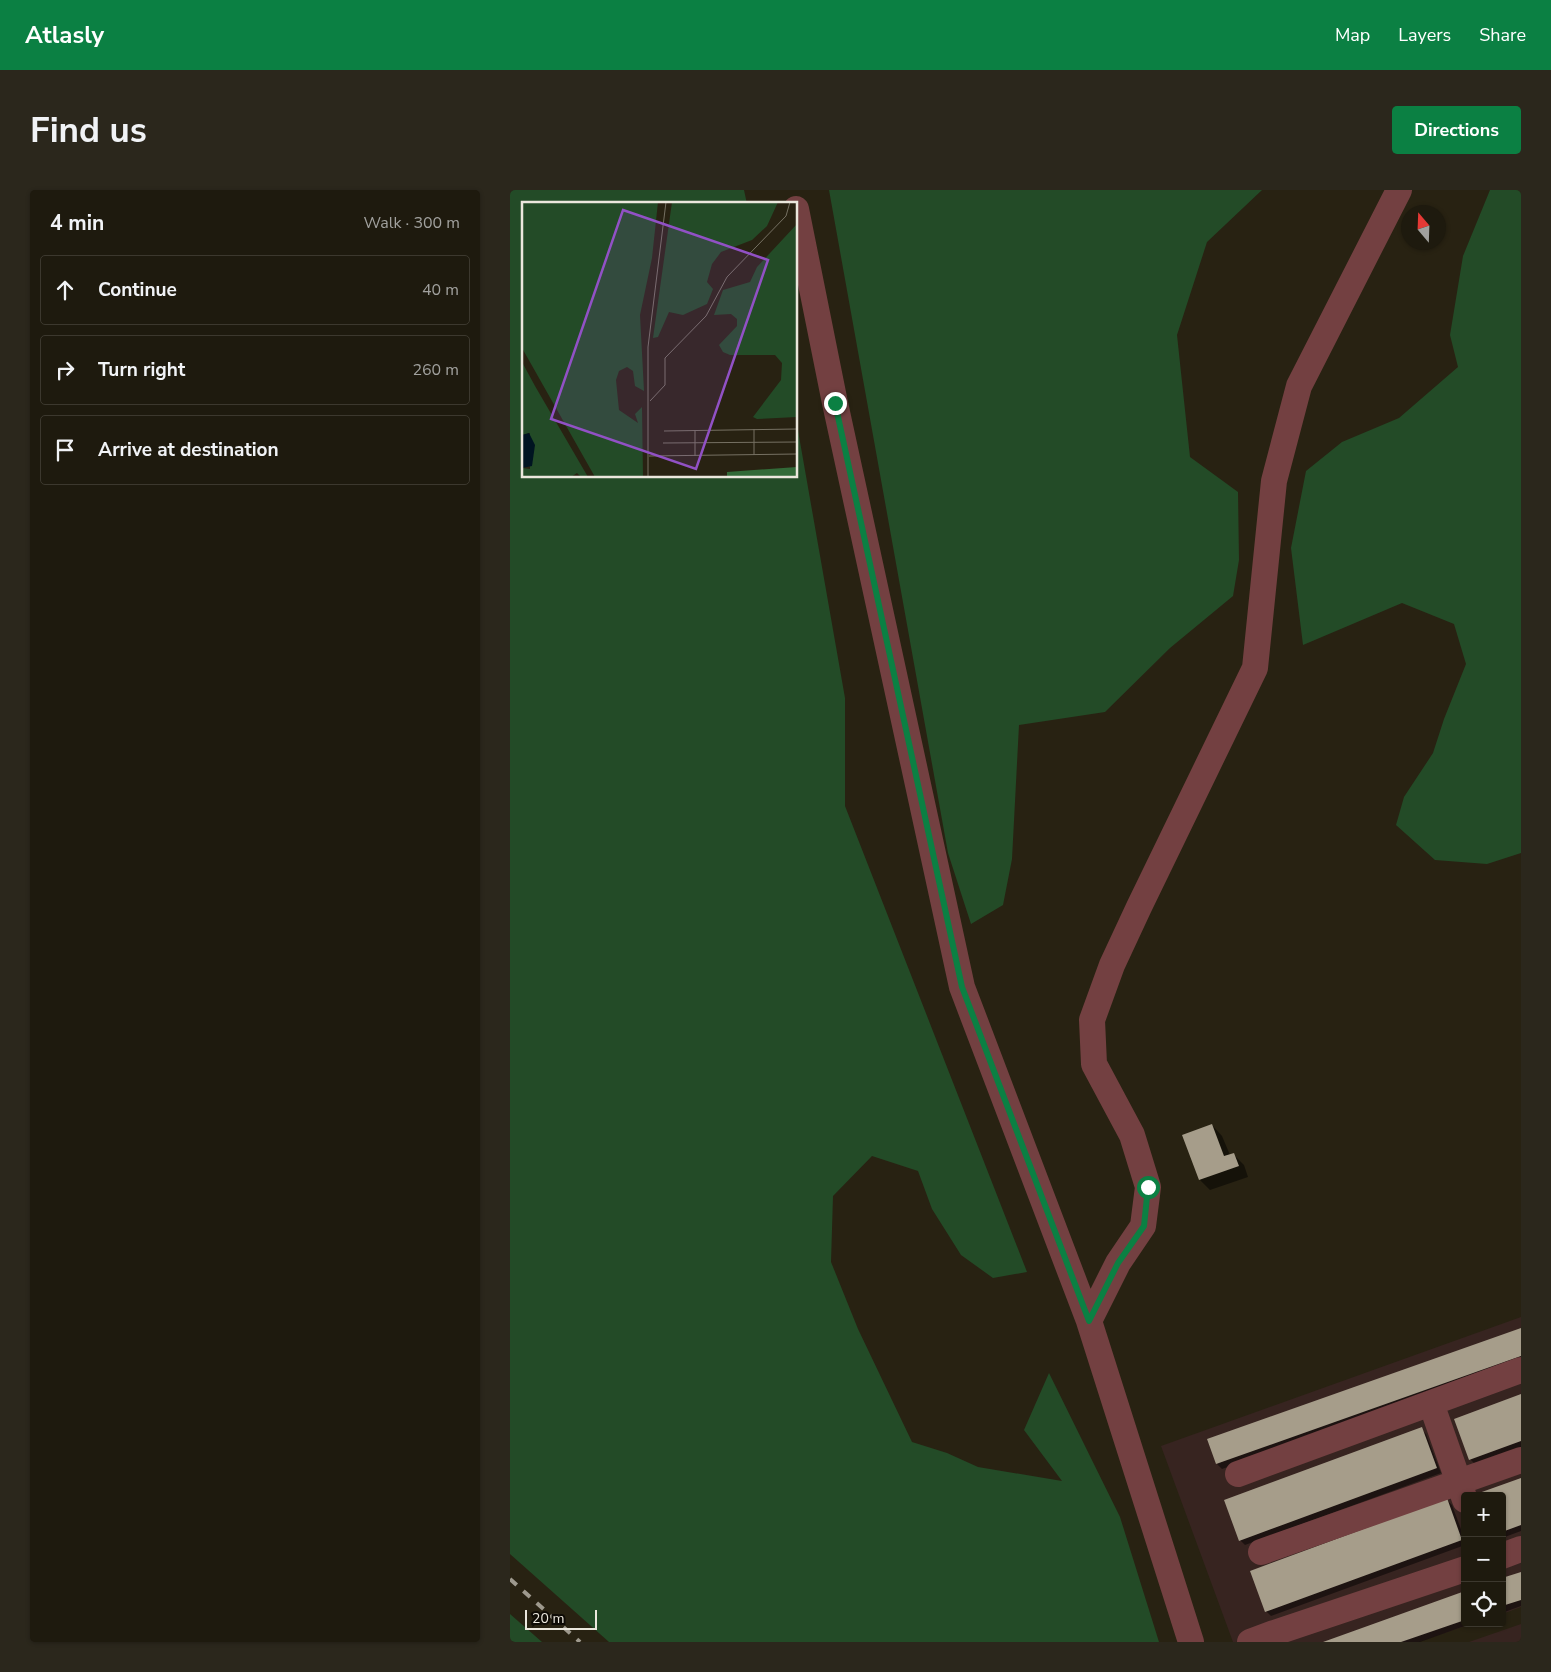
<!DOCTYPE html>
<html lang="en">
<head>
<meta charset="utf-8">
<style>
  :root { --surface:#1e1a0e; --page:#2b271c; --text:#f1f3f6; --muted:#a1a19e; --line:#3c382e; --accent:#0b8043 }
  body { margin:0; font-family:"Nunito Sans",sans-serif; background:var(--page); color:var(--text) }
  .controls { position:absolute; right:15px; bottom:15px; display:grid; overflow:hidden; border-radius:5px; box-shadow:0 1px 4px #0004 }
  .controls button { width:45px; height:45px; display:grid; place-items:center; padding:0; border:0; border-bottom:1px solid var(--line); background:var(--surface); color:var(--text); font:25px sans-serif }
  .compass { position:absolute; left:891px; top:15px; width:45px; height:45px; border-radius:50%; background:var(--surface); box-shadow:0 1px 4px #0004; rotate:341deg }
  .scale { position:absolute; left:15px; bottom:12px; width:72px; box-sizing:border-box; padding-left:5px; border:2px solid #ebe7dd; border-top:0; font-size:14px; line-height:18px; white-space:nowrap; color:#ebe7dd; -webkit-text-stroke:4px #0e0b05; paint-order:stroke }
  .stop { position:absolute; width:15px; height:15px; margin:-11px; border:4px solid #0b8043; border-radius:50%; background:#fff }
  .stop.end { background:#0b8043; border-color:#fff; box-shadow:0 1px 5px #0008 }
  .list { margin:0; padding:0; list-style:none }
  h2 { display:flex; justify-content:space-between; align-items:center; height:65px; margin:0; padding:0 20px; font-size:21px }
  h2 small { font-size:16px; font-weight:400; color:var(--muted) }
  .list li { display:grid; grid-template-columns:32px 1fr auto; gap:15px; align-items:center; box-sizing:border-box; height:70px; margin:0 10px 10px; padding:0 10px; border:1px solid var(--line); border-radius:5px }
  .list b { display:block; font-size:19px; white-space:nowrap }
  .list em { font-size:16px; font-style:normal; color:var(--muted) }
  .icon { flex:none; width:28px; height:28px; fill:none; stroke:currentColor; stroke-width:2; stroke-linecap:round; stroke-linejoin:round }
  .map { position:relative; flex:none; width:1011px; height:1452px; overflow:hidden; border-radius:5px }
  header { display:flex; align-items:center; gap:30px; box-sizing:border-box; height:70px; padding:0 25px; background:var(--accent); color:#fff }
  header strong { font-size:24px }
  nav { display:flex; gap:28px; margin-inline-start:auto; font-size:18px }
  .intro { display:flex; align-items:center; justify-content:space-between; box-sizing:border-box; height:120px; padding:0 30px }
  h1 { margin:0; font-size:35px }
  .button { padding:12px 22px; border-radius:5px; background:var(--accent); color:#fff; font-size:18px; font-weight:700 }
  main { display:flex; gap:30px; padding:0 30px }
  aside { flex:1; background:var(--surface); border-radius:5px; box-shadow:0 1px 4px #0004 }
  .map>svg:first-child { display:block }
  .industrial { fill:#372420 }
  .green { fill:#234b27 }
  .shadow { fill:#0007 }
  .building { fill:#a69d8a }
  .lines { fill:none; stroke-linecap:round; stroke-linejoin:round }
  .minor { stroke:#734041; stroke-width:26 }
  .rail { stroke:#9e998d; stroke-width:4; stroke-dasharray:9 9; stroke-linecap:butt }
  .route { stroke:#0b8043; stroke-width:6 }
  .inset-road { fill:none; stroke:#767163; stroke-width:1 }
  .view { fill:#9151c5; fill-opacity:0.15; stroke:#9151c5; stroke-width:2.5 }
  .inset-edge { fill:none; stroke:#ebe7dd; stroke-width:2.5 }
</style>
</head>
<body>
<header>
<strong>Atlasly</strong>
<nav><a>Map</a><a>Layers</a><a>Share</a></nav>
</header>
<div class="intro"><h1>Find us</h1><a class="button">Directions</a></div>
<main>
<aside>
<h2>4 min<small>Walk · 300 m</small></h2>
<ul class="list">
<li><svg class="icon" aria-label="ahead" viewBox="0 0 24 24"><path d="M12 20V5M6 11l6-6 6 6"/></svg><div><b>Continue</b></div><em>40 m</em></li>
<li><svg class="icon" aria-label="right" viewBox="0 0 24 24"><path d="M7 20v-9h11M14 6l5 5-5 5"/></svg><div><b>Turn right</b></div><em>260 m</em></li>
<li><svg class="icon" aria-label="arrive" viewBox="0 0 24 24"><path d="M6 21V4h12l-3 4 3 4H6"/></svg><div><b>Arrive at destination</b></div></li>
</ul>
</aside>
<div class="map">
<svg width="1011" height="1452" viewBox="0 0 1011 1452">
  <rect width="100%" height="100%" fill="#282212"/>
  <path class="industrial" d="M1011,1127v290l-19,7v-118h-37v127h9l-55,19h-186l-72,-196z
    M1011,1434v18h-52z"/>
  <path class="green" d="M0,0h234l3,14h-223v272h272v-57l49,279v108l182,466 -34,6 -32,-23 -29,-46 -14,-38 -46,-15 -39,40 -2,66 27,67 54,113 35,11 31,14 84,14 -38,-51 25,-57 71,144 39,125h-550l-99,-88z
    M319,0h433l-55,52 -30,93 13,122 48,35 1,68 -6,36 -63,52 -65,64 -86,13 -7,134 -9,46 -32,19 -23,-71z
    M980,0h31v663l-34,11 -52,-4 -39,-35 8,-28 29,-44 11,-34 22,-55 -12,-40 -52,-21 -99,42 -12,-97 15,-77 36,-29 57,-24 59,-51 -8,-32 13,-79z
    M0,1424l32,28h-32z"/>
  <path class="shadow" d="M702,935l10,11 8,19 3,-1 11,11 4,12 -38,13 -10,-10 -16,-44z
    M1011,1139v34l-299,106 -5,-5z
    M1011,1205v52l-46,17 -5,-5z
    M911,1239l5,5 15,39 -196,72 -5,-5z
    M1011,1289v52l-19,7v-42z
    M937,1310l5,5 13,35v5l-194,71 -5,-5z
    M1011,1383v33l-19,7v-34z
    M955,1403v30h8l-53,19h-94z"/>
  <path class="building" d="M702,934l12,32 10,-3 5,13 -40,14 -17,-45z
    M1011,1138v28l-305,108 -9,-25z
    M1011,1204v47l-52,19 -15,-41z
    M912,1237l15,41 -198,73 -15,-41z
    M1011,1288v47l-19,7v-36h-22l-1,-3z
    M937,1308l15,42 -197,72 -15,-41z
    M1011,1382v28l-19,6v-28z
    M955,1401v29l-64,22h-78z"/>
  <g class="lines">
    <path class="minor" d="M286,19l39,194 127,584 127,334 102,321
      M579,1131l29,-58 25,-37 5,-39 -16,-52 -38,-71 -2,-44 20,-55 27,-58 116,-239 19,-187 25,-95 100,-196
      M921,1213l34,97
      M728,1284l283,-104
      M751,1362l260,-92
      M992,1366l19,-7
      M740,1452l24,-9 191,-64"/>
    <path class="rail" d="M0,1389l70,63"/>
  </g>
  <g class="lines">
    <path class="route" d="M325,213l127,584 127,334 29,-58 26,-37 4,-39"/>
  </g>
  <g transform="translate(12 12)">
    <rect width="275" height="275" fill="#282212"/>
    <path d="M0,0h136l-6,56 -12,57 4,76 -9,-5 -2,-15 -6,-4 -8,4 -3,9 3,30 19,13 -3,-9 7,-7 1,70h-48l-73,-129zM150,0h106l-11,24 -15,14 -31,12 -9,12 -5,18 6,7 -6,15 -24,11 -14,-3 -11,25 -5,1zM275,22v193l-40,2 -4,-2 28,-37 1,-17 -7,-8h-45l-7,-3 -4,-7 18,-19v-7l-6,-5 -17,1 9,-25 27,-8 7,-15zM0,160l13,24 53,91h-7l-4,-4 -6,4h-49v-9l8,1v-36l-8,2z" fill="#234b27"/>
    <path d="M275,265v10h-70v-5z" fill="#326a38"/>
    <path d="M7,231l6,12 -3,21 -10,2v-33z" fill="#001421"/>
    <path class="inset-road" d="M128,199l15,-16v-27l41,-42 21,-39 59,-61 4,-14M173,228v26M142,229l133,-2M141,241l134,-1M232,253v-26M127,254l148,-2M126,275v-130l18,-145"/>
    <path class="view" d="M101,8l145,50 -72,209 -145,-50z"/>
    <rect width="275" height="275" class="inset-edge"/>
  </g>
</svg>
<div class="controls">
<button>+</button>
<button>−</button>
<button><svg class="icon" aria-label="locate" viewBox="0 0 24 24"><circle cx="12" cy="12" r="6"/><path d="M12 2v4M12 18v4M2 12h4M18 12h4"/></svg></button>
</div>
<svg class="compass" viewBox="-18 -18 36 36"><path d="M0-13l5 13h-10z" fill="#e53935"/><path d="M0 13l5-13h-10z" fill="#a1a19e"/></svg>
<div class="scale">20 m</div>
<div class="stop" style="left:638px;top:997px"></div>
<div class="stop end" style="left:325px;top:213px"></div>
</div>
</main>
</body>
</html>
